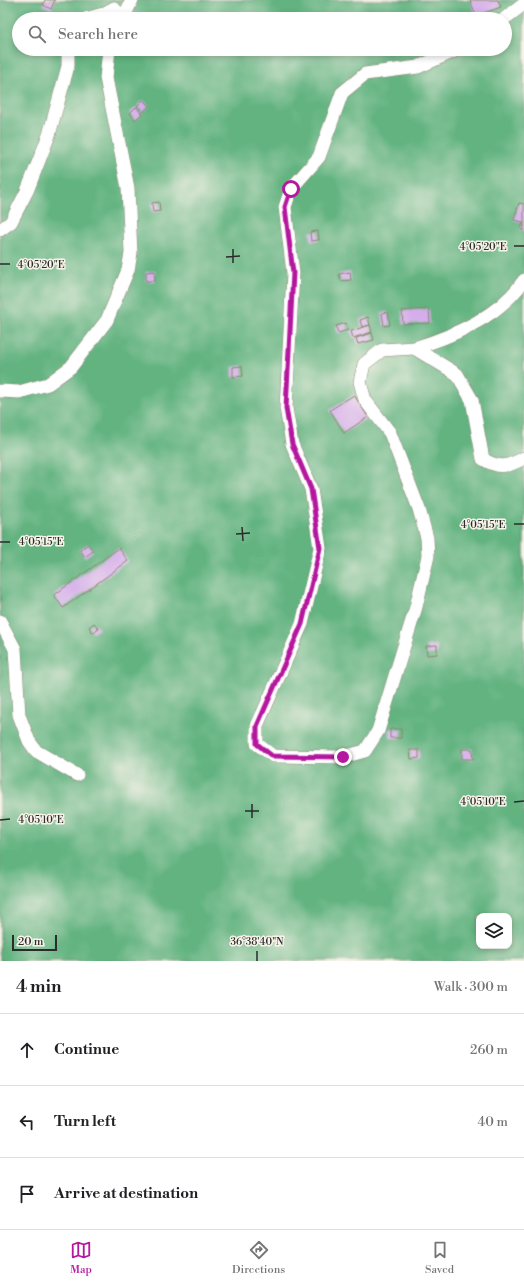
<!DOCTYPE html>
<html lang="en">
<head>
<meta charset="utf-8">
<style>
  :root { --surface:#fff; --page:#f6f6f6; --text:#202124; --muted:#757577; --line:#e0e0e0; --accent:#b5179e }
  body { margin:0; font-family:"Libre Bodoni",serif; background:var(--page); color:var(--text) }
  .controls { position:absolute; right:12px; bottom:12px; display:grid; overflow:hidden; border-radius:8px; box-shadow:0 2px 6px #0003 }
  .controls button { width:36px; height:36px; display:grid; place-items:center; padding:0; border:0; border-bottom:1px solid var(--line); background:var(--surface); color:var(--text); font:20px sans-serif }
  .scale { position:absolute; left:12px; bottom:10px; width:45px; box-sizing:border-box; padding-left:4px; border:2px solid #2b2b2b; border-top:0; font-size:11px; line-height:14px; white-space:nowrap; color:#2b2b2b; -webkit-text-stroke:3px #f7f3e8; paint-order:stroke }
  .stop { position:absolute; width:12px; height:12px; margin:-9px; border:3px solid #b5179e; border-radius:50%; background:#fff }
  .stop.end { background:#b5179e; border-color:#fff; box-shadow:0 1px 4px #0008 }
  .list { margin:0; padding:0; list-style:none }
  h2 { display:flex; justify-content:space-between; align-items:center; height:52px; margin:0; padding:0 16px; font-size:17px }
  h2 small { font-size:13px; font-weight:400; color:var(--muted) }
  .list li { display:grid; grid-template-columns:26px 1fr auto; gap:12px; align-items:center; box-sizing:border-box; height:72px; padding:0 16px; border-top:1px solid var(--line) }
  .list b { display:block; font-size:15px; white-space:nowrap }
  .list em { font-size:13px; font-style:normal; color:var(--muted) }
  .icon { flex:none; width:22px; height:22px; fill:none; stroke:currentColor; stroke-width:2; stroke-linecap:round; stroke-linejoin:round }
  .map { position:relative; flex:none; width:524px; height:961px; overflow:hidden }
  .search { position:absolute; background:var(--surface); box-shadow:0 2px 6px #0003; left:12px; right:12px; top:12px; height:44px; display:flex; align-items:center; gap:10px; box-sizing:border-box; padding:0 14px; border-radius:22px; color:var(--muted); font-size:15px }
  .sheet { height:268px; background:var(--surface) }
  nav { display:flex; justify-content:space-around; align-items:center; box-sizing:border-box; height:56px; border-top:1px solid var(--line); background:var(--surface); font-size:11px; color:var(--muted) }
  nav a { display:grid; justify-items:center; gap:2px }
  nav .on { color:var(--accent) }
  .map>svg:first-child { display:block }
  .forest { fill:#62b380; stroke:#466f56; fill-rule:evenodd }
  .building { fill:#d5adeb }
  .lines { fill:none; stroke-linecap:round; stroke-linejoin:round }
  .street-casing { stroke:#8e8373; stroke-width:14 }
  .street { stroke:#fff; stroke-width:13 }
  .route { stroke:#b5179e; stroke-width:5 }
  .ticks { fill:none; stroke:#2b2b2b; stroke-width:1.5 }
  .ticks-label { font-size:10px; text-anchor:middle; fill:#2b2b2b; stroke:#f7f3e8; stroke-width:3; stroke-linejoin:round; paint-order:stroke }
</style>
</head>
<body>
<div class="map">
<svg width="524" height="961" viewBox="0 0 524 961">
  <rect width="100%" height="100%" fill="#f7f3e8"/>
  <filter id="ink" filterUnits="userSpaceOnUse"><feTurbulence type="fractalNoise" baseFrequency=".025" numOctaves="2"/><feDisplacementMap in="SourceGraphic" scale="8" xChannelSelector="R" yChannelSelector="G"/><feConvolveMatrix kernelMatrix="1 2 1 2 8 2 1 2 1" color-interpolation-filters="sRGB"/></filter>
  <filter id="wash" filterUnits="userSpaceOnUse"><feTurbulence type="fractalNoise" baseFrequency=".012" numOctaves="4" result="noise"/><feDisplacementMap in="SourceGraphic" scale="16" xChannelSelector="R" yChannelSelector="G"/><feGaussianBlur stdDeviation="0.9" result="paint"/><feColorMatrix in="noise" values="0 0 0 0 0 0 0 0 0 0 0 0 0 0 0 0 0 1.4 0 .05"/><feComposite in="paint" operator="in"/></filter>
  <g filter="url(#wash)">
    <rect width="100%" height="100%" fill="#f2dbbb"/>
    <path class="forest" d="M0,0h524v961h-524zM19,19h486v30h-486zM479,916h30v30h-30z"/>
    <g id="blocks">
      <path class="building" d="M45,0h10l-4,9 -8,-4z
        M470,0h28l3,7 -25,9z
        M143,100l6,6 -6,6 -6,-6z
        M136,107l6,7 -7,6 -5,-7z
        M159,202l1,9 -7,1 -1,-9z
        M519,203l5,1v26h-3l2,-8 -9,-2z
        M318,231l1,9 -8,1 -1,-9z
        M155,271v10h-9v-9z
        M350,272l1,8 -10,1 -2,-7z
        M429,309l1,14 -27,1 -1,-13z
        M388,312l2,13 -6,1 -2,-13z
        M368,317l2,8 -8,2 -2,-7z
        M346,323l2,7 -10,3 -2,-7z
        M370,325l2,7 -19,6 -2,-7z
        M372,333l2,7 -16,4 -2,-6z
        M242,366l1,10 -10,1v-10z
        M354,395l14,22 -24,16 -14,-23z
        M88,544l5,7 -8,6 -5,-7z
        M119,548l9,13 -65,47 -9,-13z
        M94,623l5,6 -6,4 -4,-6z
        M437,645v9l-10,1 -1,-9z
        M390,729h11v9h-11z
        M462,749h10l1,10h-11z
        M410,750h9v8l-8,1z"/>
    </g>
  </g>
  <g filter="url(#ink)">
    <use href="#blocks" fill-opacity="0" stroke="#8e8373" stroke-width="1"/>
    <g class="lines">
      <g class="street-casing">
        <path id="street" d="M85,19l18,-5 11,-6 9,10
          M123,19l9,-19
          M504,19l20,-15
          M459,49l-41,18 -53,7 -23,19 -23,64 -28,32 -6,18 8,66 -7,135 6,36 19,45 9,59 -18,76 -45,102v18l16,12 70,1 22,-6 13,-20 38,-124 12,-51 -1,-18 -8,-29 -29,-76 -25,-33 -5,-18 4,-18 18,-14 32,-2 43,26 15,26 11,59c16,10 25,8 41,-1
          M0,230l11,-8 16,-31 22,-56 19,-69v-17
          M414,348c40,-12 86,-32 110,-68
          M0,391l19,1 29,-8 23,-17 36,-47 21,-50 3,-17 -3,-65 -22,-110 3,-29
          M0,621l15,28 4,66 10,26 7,10 41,24"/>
      </g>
      <use href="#street" class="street"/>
    </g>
  </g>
  <g class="lines" filter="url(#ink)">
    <path class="route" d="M291,189l-6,18 8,66 -7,135 6,36 19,45 9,59 -18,76 -45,102v18l15,12 71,1"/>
  </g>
  <path class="ticks" d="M514,246h10M233,249v14M226,257l14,-1M0,264h10M514,524h10M242,527l1,14M236,534l14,-1M0,542h10M514,802l10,-1M252,804v14M245,811h14M0,820l10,-1M257,951v10"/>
  <g class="ticks-label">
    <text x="483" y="250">4°05'20"E</text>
    <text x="41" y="268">4°05'20"E</text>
    <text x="483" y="528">4°05'15"E</text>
    <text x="41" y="545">4°05'15"E</text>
    <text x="483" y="805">4°05'10"E</text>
    <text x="41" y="823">4°05'10"E</text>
    <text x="257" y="945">36°38'40"N</text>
  </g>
</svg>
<div class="controls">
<button><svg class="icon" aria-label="layers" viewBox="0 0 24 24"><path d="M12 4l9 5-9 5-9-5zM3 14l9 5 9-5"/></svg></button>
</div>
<div class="scale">20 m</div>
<div class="stop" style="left:291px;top:189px"></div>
<div class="stop end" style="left:343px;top:757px"></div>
<div class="search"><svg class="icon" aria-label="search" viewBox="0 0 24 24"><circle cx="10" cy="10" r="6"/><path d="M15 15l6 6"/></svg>Search here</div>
</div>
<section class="sheet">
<h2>4 min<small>Walk · 300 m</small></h2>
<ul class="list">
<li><svg class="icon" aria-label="ahead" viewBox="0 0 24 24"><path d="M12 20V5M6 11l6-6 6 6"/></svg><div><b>Continue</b></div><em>260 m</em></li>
<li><svg class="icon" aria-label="left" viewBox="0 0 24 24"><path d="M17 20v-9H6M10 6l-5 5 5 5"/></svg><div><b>Turn left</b></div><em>40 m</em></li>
<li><svg class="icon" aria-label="arrive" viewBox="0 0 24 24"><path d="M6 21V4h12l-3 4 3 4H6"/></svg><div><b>Arrive at destination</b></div></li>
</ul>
</section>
<nav>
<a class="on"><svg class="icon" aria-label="map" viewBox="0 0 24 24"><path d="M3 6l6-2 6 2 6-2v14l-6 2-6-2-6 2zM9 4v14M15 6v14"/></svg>Map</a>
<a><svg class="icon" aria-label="directions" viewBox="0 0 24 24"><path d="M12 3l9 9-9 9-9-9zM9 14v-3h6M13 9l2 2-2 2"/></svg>Directions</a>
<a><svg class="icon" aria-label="saved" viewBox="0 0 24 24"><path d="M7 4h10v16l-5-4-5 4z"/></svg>Saved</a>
</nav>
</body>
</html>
